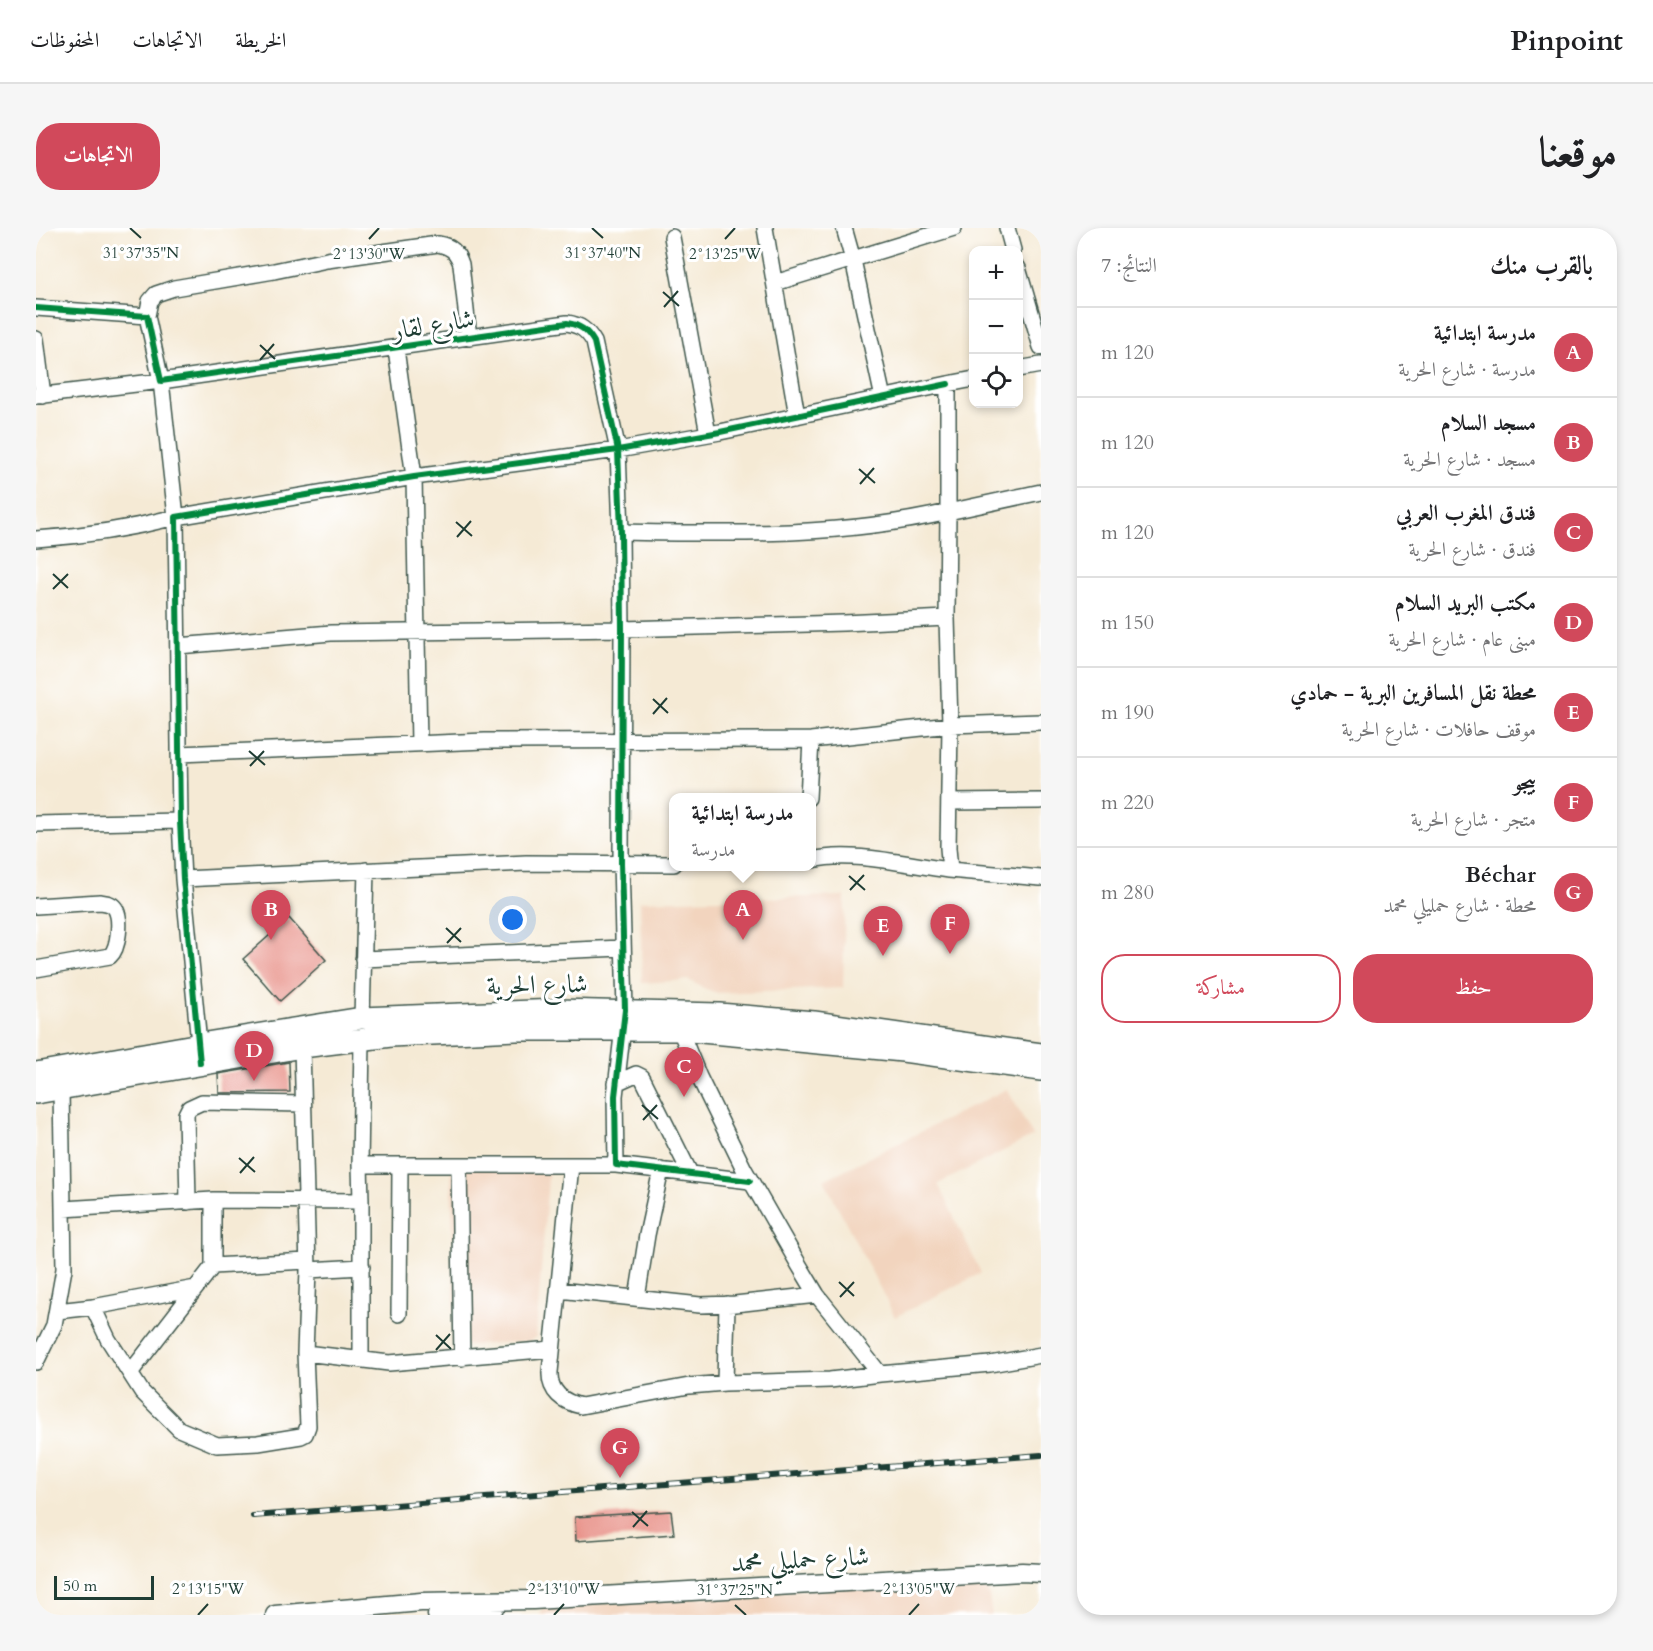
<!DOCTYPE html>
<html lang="ar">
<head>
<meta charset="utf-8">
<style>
  :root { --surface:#fff; --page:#f6f6f6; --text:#202124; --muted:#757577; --line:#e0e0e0; --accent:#d1495b }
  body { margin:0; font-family:Cardo,Amiri,serif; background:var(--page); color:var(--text); direction:rtl }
  .controls { position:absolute; right:18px; top:18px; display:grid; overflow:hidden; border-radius:12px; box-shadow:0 3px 9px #0003 }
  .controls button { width:54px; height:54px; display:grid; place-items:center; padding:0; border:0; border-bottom:2px solid var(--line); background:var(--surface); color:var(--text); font:30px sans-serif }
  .scale { position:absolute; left:18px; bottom:15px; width:100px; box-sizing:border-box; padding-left:6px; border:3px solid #1f3d34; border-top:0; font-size:16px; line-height:21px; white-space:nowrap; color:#1f3d34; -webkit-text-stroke:4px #fff; paint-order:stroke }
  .you { position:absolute; left:477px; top:692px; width:21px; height:21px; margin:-15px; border:4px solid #fff; border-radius:50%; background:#1a73e8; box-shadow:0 0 0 9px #1a73e833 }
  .badge { display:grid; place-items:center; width:39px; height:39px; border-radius:50%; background:var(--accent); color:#fff; font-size:20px; font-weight:700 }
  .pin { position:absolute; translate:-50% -50px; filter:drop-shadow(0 2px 3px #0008) }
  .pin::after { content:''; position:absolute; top:32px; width:21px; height:18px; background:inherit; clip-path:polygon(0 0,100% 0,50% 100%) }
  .popup { position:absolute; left:633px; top:565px; width:147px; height:78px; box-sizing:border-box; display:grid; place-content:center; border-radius:12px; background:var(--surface); filter:drop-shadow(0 2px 4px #0005); font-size:20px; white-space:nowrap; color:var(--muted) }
  .popup b { font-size:22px; color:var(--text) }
  .popup::after { content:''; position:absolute; left:50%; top:100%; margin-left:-12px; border:12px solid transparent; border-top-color:var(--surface) }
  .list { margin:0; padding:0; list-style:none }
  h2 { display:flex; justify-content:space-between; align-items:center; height:78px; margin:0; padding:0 24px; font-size:26px }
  h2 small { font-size:20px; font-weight:400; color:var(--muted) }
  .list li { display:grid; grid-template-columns:39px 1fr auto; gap:18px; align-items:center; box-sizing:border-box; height:90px; padding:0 24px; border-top:2px solid var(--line) }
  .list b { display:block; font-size:22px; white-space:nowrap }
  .list p { margin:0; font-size:20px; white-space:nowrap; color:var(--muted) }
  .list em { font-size:20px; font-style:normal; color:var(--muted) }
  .actions { display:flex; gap:12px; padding:18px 24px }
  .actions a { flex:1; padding:14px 0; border:2px solid var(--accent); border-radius:24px; text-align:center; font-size:21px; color:var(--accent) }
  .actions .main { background:var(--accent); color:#fff }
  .icon { flex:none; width:33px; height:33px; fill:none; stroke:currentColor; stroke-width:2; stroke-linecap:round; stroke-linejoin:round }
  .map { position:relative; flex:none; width:1005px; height:1387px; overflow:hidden; direction:ltr; border-radius:24px }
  header { display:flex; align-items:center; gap:36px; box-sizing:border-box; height:84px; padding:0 30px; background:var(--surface); border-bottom:2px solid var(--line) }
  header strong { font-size:28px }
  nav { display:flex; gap:33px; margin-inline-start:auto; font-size:21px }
  .intro { display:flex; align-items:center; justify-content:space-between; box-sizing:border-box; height:144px; padding:0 36px }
  h1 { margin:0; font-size:42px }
  .button { padding:15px 27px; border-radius:24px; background:var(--accent); color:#fff; font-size:21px; font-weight:700 }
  main { display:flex; gap:36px; padding:0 36px }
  aside { flex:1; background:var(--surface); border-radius:24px; box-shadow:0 3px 9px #0003 }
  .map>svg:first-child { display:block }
  .built { fill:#f2d4be }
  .building { fill:#e9958d }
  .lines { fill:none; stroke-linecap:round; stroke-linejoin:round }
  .minor-casing { stroke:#3f574c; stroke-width:18 }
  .tertiary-casing { stroke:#3f574c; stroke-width:21 }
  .secondary-casing { stroke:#3f574c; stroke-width:24 }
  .minor { stroke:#fff; stroke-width:15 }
  .tertiary { stroke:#fff; stroke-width:18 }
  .secondary { stroke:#fff; stroke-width:21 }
  .rail-casing { stroke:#1f3d34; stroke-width:6 }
  .rail { stroke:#fff; stroke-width:4; stroke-dasharray:11; stroke-linecap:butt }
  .cycleway-casing { stroke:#fff; stroke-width:10 }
  .cycleway { stroke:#00873e; stroke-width:6 }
  .ticks { fill:none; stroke:#1f3d34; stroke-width:2 }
  .labels { text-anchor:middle; stroke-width:6; stroke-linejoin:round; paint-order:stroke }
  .street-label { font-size:26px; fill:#1f3d34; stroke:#fff }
  .ticks-label { font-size:15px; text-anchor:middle; fill:#1f3d34; stroke:#fff; stroke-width:6; stroke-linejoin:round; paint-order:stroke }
</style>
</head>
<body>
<header>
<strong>Pinpoint</strong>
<nav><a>الخريطة</a><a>الاتجاهات</a><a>المحفوظات</a></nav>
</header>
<div class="intro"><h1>موقعنا</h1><a class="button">الاتجاهات</a></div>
<main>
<aside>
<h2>بالقرب منك<small>النتائج: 7</small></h2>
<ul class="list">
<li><span class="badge">A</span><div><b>مدرسة ابتدائية</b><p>مدرسة · شارع الحرية</p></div><em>120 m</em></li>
<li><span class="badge">B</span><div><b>مسجد السلام</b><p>مسجد · شارع الحرية</p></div><em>120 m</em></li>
<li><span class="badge">C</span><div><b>فندق المغرب العربي</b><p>فندق · شارع الحرية</p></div><em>120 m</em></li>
<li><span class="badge">D</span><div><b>مكتب البريد السلام</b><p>مبنى عام · شارع الحرية</p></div><em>150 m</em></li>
<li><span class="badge">E</span><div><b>محطة نقل المسافرين البرية - حمادي</b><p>موقف حافلات · شارع الحرية</p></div><em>190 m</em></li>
<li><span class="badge">F</span><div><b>بيجو</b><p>متجر · شارع الحرية</p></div><em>220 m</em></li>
<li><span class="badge">G</span><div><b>Béchar</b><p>محطة · شارع حمليلي محمد</p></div><em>280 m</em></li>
</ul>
<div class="actions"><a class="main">حفظ</a><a>مشاركة</a></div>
</aside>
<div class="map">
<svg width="1005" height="1387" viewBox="0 0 1005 1387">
  <rect width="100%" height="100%" fill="#fff"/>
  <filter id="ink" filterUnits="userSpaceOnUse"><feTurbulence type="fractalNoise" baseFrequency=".0167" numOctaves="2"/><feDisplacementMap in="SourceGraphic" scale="12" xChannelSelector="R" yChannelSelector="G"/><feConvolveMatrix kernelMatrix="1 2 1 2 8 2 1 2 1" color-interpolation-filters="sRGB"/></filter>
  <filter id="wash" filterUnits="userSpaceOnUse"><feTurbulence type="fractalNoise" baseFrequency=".008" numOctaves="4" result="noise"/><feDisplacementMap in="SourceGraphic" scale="24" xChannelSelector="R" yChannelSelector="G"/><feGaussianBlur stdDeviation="1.35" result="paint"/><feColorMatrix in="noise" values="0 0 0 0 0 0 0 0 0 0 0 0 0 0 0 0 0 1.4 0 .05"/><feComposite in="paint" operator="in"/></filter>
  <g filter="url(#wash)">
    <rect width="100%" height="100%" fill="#f5ead5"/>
    <path class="built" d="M809,668l-2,92 -129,5 -26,-13 -46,3 -2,-82z
      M971,861l26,47 -95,48 43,89 -86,44 -71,-137z
      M415,936l98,1 -13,172 -7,4 -71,5 -3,-8z
      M950,1350l6,37h-452l4,-7z"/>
    <g id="blocks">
      <path class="building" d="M253,690l37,42 -46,41 -37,-42z
        M253,834l1,30 -71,1 -1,-19z
        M635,1283l3,23 -98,7 -1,-24z"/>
    </g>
  </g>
  <g filter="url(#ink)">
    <use href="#blocks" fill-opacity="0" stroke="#3f574c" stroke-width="1.5"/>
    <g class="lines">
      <g class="minor-casing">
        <path id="minor" d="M729,0l32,188
          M808,0l9,32 30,138
          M971,0l6,22
          M636,9l36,197
          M982,40l23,79
          M739,55l179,-55
          M0,80l111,8 14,65 406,-58c13,2 20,7 27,19l24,108 3,82 1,97 -1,234 4,147 -10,86 1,69 134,16
          M111,88l3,-15 6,-7 18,-6 100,-17 53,-11 111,-16c13,2 19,8 23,20l8,74
          M0,111l7,57
          M360,121l18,128 5,267
          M982,141l23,-4
          M938,151l-26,5v128l93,-20
          M0,168l125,-15 15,136c-47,12 -92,19 -140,22
          M585,304c109,2 220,5 327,-20l-1,106 3,107 -2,123 2,22
          M142,418l153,-13 291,-4 222,-6 103,-5
          M143,526l306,-13 326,-1 139,-15 91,-3
          M772,570l3,-58
          M914,574l91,-1
          M0,596l144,-3
          M776,632c39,-10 96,5 137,10 31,3 61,5 92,8
          M147,651l343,-16 148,1
          M0,678l64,-4c6,1 13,1 16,8 5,10 3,38 -6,46l-74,13
          M327,731l259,-11
          M326,790l4,-148
          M644,802l19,47 45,92 55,96 18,30 63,79 110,-10 51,-9
          M326,812l-2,125h211
          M266,819l6,223 -3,83 84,10 163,-14
          M164,826l-17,-175 -3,-58 -4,-304 238,-40 204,-27 102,-18 228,-48
          M580,855l20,-9 6,3 48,96
          M25,862l2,119 150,-9 148,1 -1,-36
          M423,937l3,193
          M580,937h-45l-21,207c-1,20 13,30 31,34l108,-20 36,-3 105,-3 50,-6
          M177,972v66l94,-5
          M152,974l-2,-88 3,-6 13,-6 101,2
          M272,1042l54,-3
          M160,1060l-103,19 15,32 34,53 37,37 38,16 41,-2 43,-7 4,-2 3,-8 -3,-73
          M523,1062l141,15 35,-1 82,-9
          M601,1070l10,-63 14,-65
          M21,1083l36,-4
          M363,1086l1,-149
          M325,1132v-159
          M0,1134l18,-37 10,-56 -1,-60
          M94,1145l83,-107
          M689,1155l2,-79"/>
      </g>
      <g class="tertiary-casing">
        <path id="tertiary" d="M239,1387l146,-13 112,-2 489,-28 19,1
          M401,1387l52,-4 5,-3"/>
      </g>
      <g class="secondary-casing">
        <path id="secondary" d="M0,845l164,-29 162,-26 196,-8 161,4 95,8 227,32
          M0,865l266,-46 89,-11 125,-6h164l223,21 138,19"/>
      </g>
      <use href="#minor" class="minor"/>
      <use href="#tertiary" class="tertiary"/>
      <use href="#secondary" class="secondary"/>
      <g class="rail-casing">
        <path id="rail" d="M217,1288l788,-61"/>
      </g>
      <use href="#rail" class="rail"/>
      <g class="cycleway-casing">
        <path id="cycleway" d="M0,80l111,8 14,65 406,-58c13,2 20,7 27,19l24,108 3,82 1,97 -1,234 4,147 -10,86 1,69 134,16
          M164,835l-17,-184 -3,-58 -4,-304 238,-40 204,-27 102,-18 228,-48"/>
      </g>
      <use href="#cycleway" class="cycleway"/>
    </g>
  </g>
  <path class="ticks" d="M94,0l11,10M556,0l11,10M333,11l10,-11M689,11l10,-11M627,64l16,14M628,79l14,-16M224,117l15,14M224,132l14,-16M823,241l16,14M824,256l14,-16M420,294l16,14M421,309l14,-16M17,346l15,14M17,361l15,-15M617,471l15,14M617,486l14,-16M213,523l16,14M214,538l14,-15M813,648l16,14M814,662l14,-15M410,700l15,14M411,715l14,-15M606,877l16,14M607,892l14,-15M203,930l16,14M204,945l14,-16M803,1054l15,14M804,1069l14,-15M400,1107l15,14M400,1122l14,-16M596,1284l16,14M597,1299l14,-16M699,1377l11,10M162,1387l10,-11M518,1387l10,-11M873,1387l10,-11"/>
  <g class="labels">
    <g class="street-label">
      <text transform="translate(397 96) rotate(-9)" y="9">شارع لقار</text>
      <text transform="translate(501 756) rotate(-1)" y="9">شارع الحرية</text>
      <text transform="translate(764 1331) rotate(-3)" y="9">شارع حمليلي محمد</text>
    </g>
  </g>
  <g class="ticks-label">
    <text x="105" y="30">31°37'35"N</text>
    <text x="567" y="30">31°37'40"N</text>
    <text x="333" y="31">2°13'30"W</text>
    <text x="689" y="31">2°13'25"W</text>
    <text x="172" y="1366">2°13'15"W</text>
    <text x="528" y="1366">2°13'10"W</text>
    <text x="883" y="1366">2°13'05"W</text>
    <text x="699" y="1367">31°37'25"N</text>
  </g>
</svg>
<div class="controls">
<button>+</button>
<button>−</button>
<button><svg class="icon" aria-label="locate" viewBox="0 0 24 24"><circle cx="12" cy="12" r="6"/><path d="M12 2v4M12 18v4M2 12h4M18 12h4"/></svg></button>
</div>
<div class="scale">50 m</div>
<div class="you"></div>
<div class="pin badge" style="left:707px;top:712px">A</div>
<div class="popup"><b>مدرسة ابتدائية</b>مدرسة</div>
<div class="pin badge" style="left:235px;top:712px">B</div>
<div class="pin badge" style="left:648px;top:869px">C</div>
<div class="pin badge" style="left:218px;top:853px">D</div>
<div class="pin badge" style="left:847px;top:728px">E</div>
<div class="pin badge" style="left:914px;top:726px">F</div>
<div class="pin badge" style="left:584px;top:1250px">G</div>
</div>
</main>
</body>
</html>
